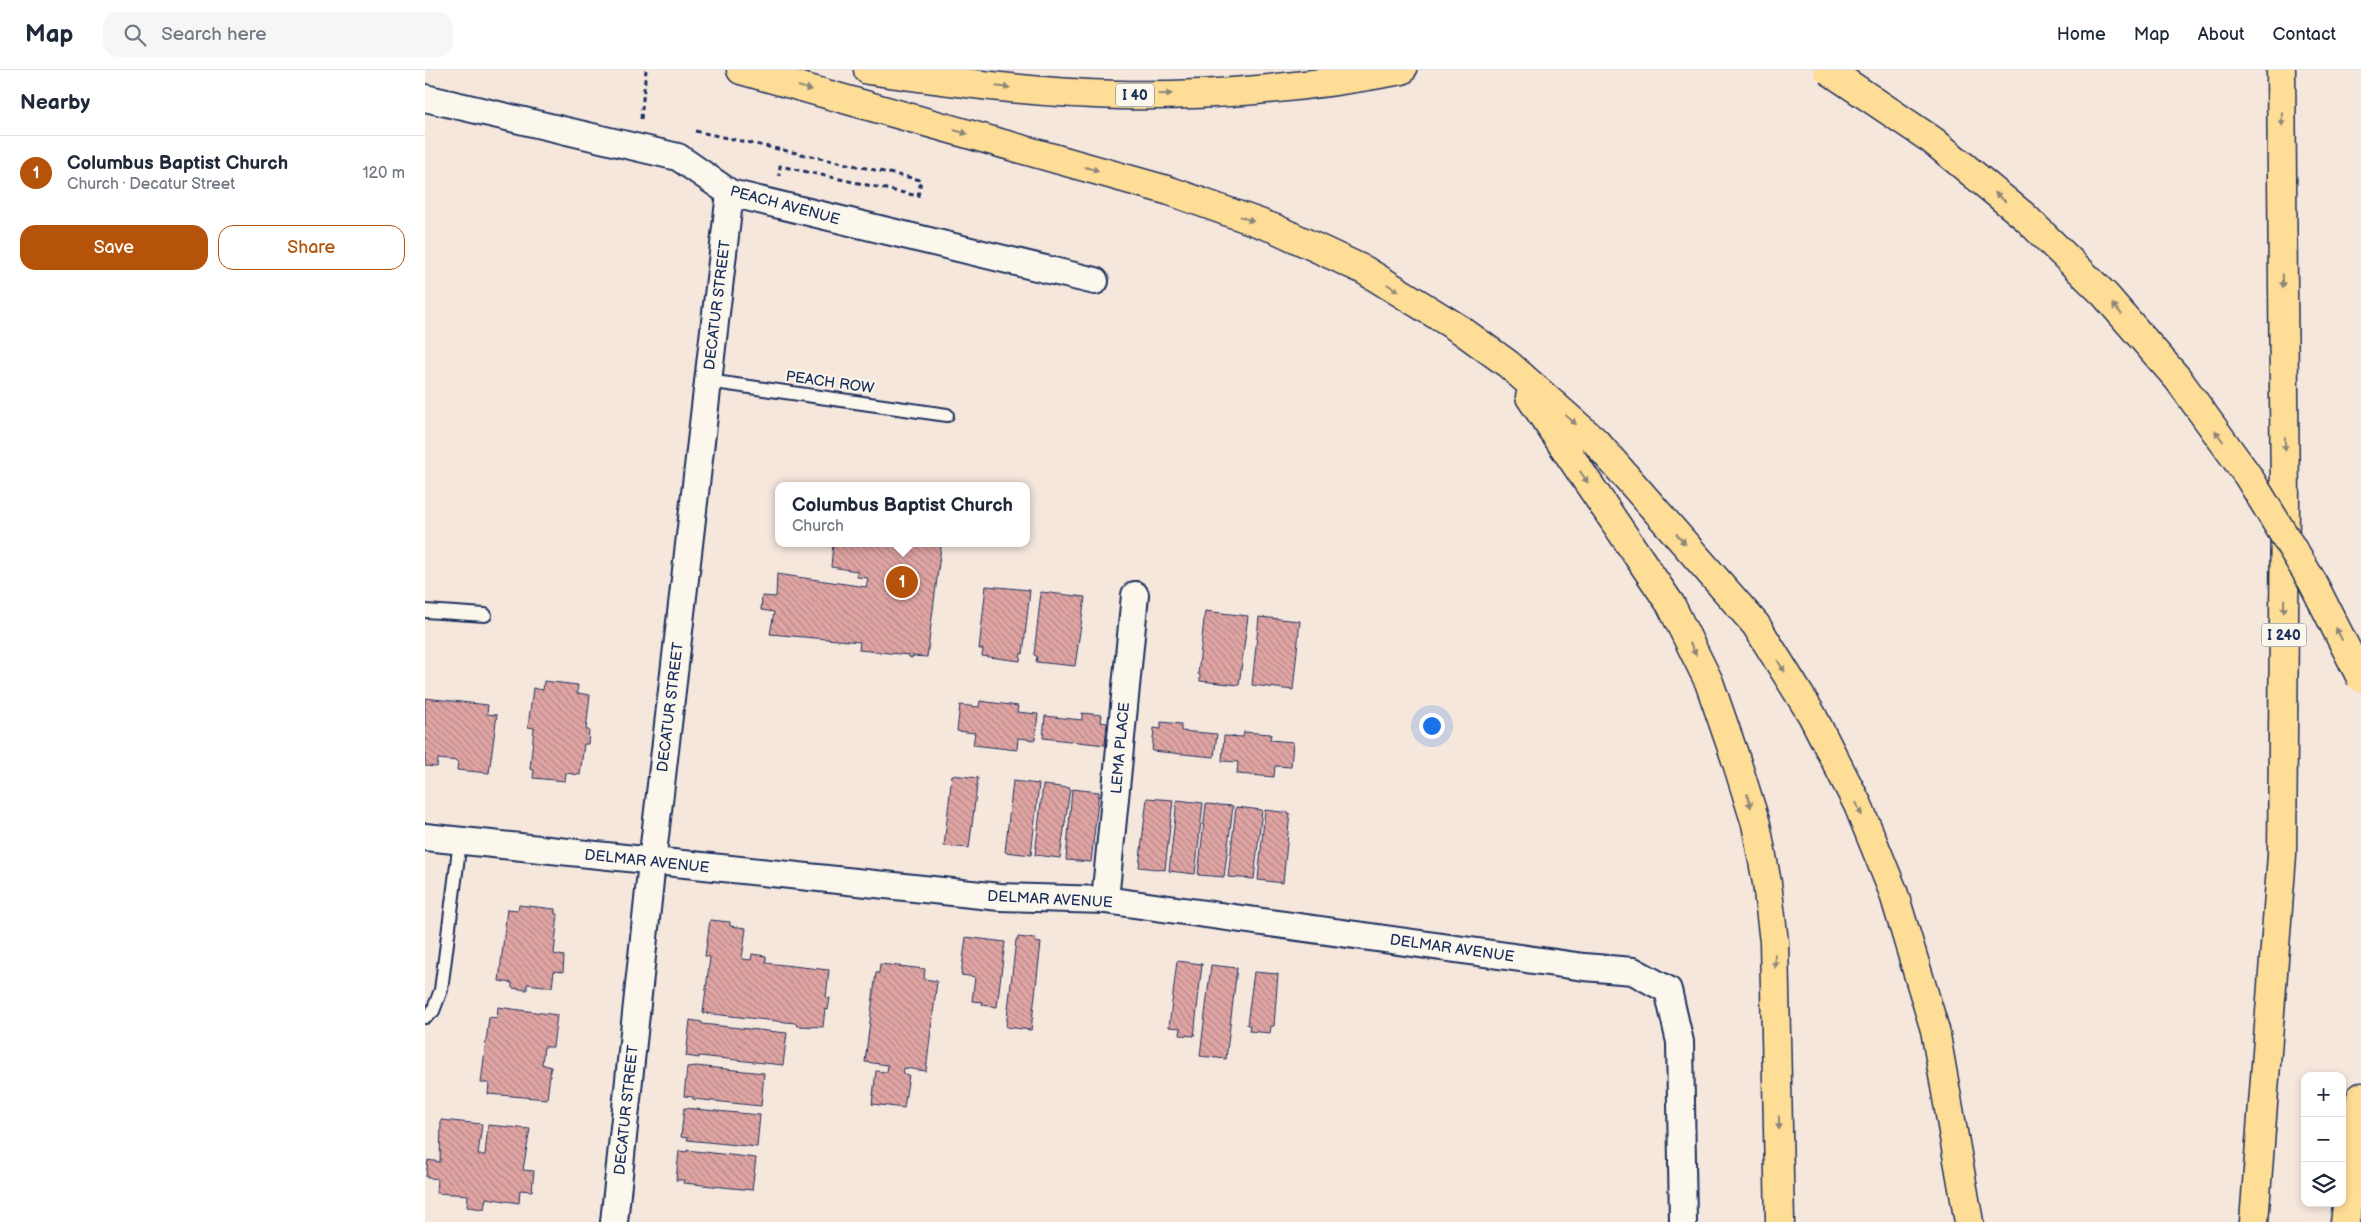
<!DOCTYPE html>
<html lang="en">
<head>
<meta charset="utf-8">
<style>
  :root { --surface:#fff; --page:#f6f6f7; --text:#1f2937; --muted:#747a83; --line:#e0e1e3; --accent:#b45309 }
  body { margin:0; font-family:"Balsamiq Sans",sans-serif; background:var(--page); color:var(--text) }
  .controls { position:absolute; right:15px; bottom:15px; display:grid; overflow:hidden; border-radius:10px; box-shadow:0 2px 8px #0003 }
  .controls button { width:45px; height:45px; display:grid; place-items:center; padding:0; border:0; border-bottom:1px solid var(--line); background:var(--surface); color:var(--text); font:25px sans-serif }
  .you { position:absolute; left:1006px; top:655px; width:18px; height:18px; margin:-12px; border:4px solid #fff; border-radius:50%; background:#1a73e8; box-shadow:0 0 0 8px #1a73e833 }
  .badge { display:grid; place-items:center; width:32px; height:32px; border-radius:50%; background:var(--accent); color:#fff; font-size:16px; font-weight:700 }
  .pin { position:absolute; translate:-50% -50%; border:2px solid #fff; box-shadow:0 1px 5px #0006 }
  .popup { position:absolute; left:350px; top:412px; width:255px; height:65px; box-sizing:border-box; display:grid; place-content:center; border-radius:10px; background:var(--surface); filter:drop-shadow(0 1px 4px #0005); font-size:16px; white-space:nowrap; color:var(--muted) }
  .popup b { font-size:19px; color:var(--text) }
  .popup::after { content:''; position:absolute; left:50%; top:100%; margin-left:-10px; border:10px solid transparent; border-top-color:var(--surface) }
  .list { margin:0; padding:0; list-style:none }
  h2 { display:flex; justify-content:space-between; align-items:center; height:65px; margin:0; padding:0 20px; font-size:21px }
  h2 small { font-size:16px; font-weight:400; color:var(--muted) }
  .list li { display:grid; grid-template-columns:32px 1fr auto; gap:15px; align-items:center; box-sizing:border-box; height:75px; padding:0 20px; border-top:1px solid var(--line) }
  .list b { display:block; font-size:19px; white-space:nowrap }
  .list p { margin:0; font-size:16px; white-space:nowrap; color:var(--muted) }
  .list em { font-size:16px; font-style:normal; color:var(--muted) }
  .actions { display:flex; gap:10px; padding:15px 20px }
  .actions a { flex:1; padding:11px 0; border:1px solid var(--accent); border-radius:15px; text-align:center; font-size:18px; color:var(--accent) }
  .actions .main { background:var(--accent); color:#fff }
  .icon { flex:none; width:28px; height:28px; fill:none; stroke:currentColor; stroke-width:2; stroke-linecap:round; stroke-linejoin:round }
  .map { position:relative; flex:none; width:1936px; height:1152px; overflow:hidden }
  header { display:flex; align-items:center; gap:30px; box-sizing:border-box; height:70px; padding:0 25px; background:var(--surface); border-bottom:1px solid var(--line) }
  header strong { font-size:24px }
  nav { display:flex; gap:28px; margin-inline-start:auto; font-size:18px }
  .search { width:350px; height:45px; background:var(--page); display:flex; align-items:center; gap:12px; box-sizing:border-box; padding:0 18px; border-radius:15px; color:var(--muted); font-size:19px }
  main { display:flex }
  aside { flex:1; background:var(--surface) }
  .map>svg:first-child { display:block }
  .building { fill:url(#building-back-hatch); stroke:#1b2f5e }
  .lines { fill:none; stroke-linecap:round; stroke-linejoin:round }
  .service-casing { stroke:#1b2f5e; stroke-width:16 }
  .minor-casing { stroke:#1b2f5e; stroke-width:30 }
  .motorway-casing { stroke:#1b2f5e; stroke-width:31 }
  .path { stroke:#1b2f5e; stroke-width:3; stroke-dasharray:5 4; stroke-linecap:butt }
  .service { stroke:#fbf7ec; stroke-width:12 }
  .minor { stroke:#fbf7ec; stroke-width:26 }
  .motorway { stroke:#fedd96; stroke-width:28 }
  .motorway-bridge-casing { stroke:#1b2f5e; stroke-width:31; stroke-linecap:butt }
  .motorway-bridge { stroke:#fedd96; stroke-width:28 }
  .oneway { fill:#8c867a }
  .labels { text-anchor:middle; stroke-width:4; stroke-linejoin:round; paint-order:stroke }
  .shield { fill:#fbf7ec; stroke:#5e6b89; stroke-width:1 }
  .shield-label { font-size:14px; font-weight:bold; fill:#1b2f5e }
  .street-label { font-size:15px; fill:#1b2f5e; stroke:#fbf7ec }
</style>
</head>
<body>
<header>
<strong>Map</strong>
<div class="search"><svg class="icon" aria-label="search" viewBox="0 0 24 24"><circle cx="10" cy="10" r="6"/><path d="M15 15l6 6"/></svg>Search here</div>
<nav><a>Home</a><a>Map</a><a>About</a><a>Contact</a></nav>
</header>
<main>
<aside>
<h2>Nearby<small></small></h2>
<ul class="list">
<li><span class="badge">1</span><div><b>Columbus Baptist Church</b><p>Church · Decatur Street</p></div><em>120 m</em></li>
</ul>
<div class="actions"><a class="main">Save</a><a>Share</a></div>
</aside>
<div class="map">
<svg width="1936" height="1152" viewBox="0 0 1936 1152">
  <defs>
    <pattern id="building-back-hatch" width="6" height="6" patternUnits="userSpaceOnUse" patternTransform="scale(1.25)"><rect width="6" height="6" fill="#e0a5a3"/><path d="M-1 5l2 2M0 0l6 6M5-1l2 2" fill="none" stroke="#b58788"/></pattern>
  </defs>
  <rect width="100%" height="100%" fill="#f6e7dd"/>
  <filter id="ink" filterUnits="userSpaceOnUse"><feTurbulence type="fractalNoise" baseFrequency=".02" numOctaves="2"/><feDisplacementMap in="SourceGraphic" scale="10" xChannelSelector="R" yChannelSelector="G"/><feConvolveMatrix kernelMatrix="1 2 1 2 8 2 1 2 1" color-interpolation-filters="sRGB"/></filter>
  <g filter="url(#ink)">
    <path class="building" d="M408,473h106l2,4 -14,110 -15,-1v2l-3,-1v-2l-50,-5 1,-8 -90,-8 4,-22 -13,-2 1,-14 14,1 1,-23 89,13 2,-9 -11,-1v-6l-26,-4z
      M561,516l44,4 -7,64 -2,-1 -1,8 -38,-5 1,-7h-4z
      M616,522l44,5 -10,69 -39,-4 1,-6 -3,-1z
      M780,541l43,5 -9,69 -39,-4v-6l-2,-1z
      M834,547l41,4 -7,69 -41,-5z
      M119,611l34,4 -1,8 13,2 -4,35h3l-1,14h-4l-4,31 -14,-2 -1,8 -32,-3 1,-8 -4,-1 4,-41 -6,-1 5,-39 10,2z
      M0,628l63,7 -1,9 10,1 -8,58 -32,-3 1,-9 -20,-2 -1,8 -12,-1z
      M555,631l38,5 -1,6 21,2 -3,26 -17,-2 -1,12 -44,-5 2,-12 -18,-2 3,-26 19,2z
      M657,643l20,2 -1,7 6,1 -2,22 -62,-7 2,-22 37,4z
      M736,652l20,2v7l36,3 -3,23 -62,-6 2,-23 7,1z
      M819,662l27,2 -1,6 23,2 -2,25 -16,-1 -1,11 -37,-3 1,-12 -16,-1 2,-25 19,1z
      M527,705l26,3 -9,70 -25,-2z
      M588,711l26,3 -8,71 -26,-3z
      M618,715l27,3 -10,70 -25,-3z
      M647,719l27,3 -8,70 -25,-2z
      M722,728l26,2 -8,70 -26,-3z
      M752,730l26,3 -8,71 -26,-3z
      M781,734l27,2 -9,71 -26,-2z
      M811,737l26,3 -8,69 -26,-2z
      M840,740l25,3 -7,70 -25,-3z
      M94,835l36,4v5h3l-4,40 10,2 -1,16 -9,-1 -2,16 -25,-3v6l-15,-2v-5l-13,-2 8,-72 11,1z
      M285,850l20,2v4l16,2 -4,31 9,1 1,-6 14,2v7l63,7 -3,28h4l-2,12 -3,-1 -2,18 -25,-1 -3,-3 -92,-10 7,-56 -5,-1z
      M541,867l39,5 -8,65 -15,-2 1,-3 -11,-1 3,-24 -14,-2z
      M593,867l18,2 -1,3 6,1 -10,87 -25,-3 10,-87h2z
      M752,891l25,3 -8,72 -14,-1 1,-7 -12,-1z
      M455,894l45,5 -1,10 13,2 -11,90 -22,-3 -1,6 6,1 -5,33 -32,-4 4,-33 11,1 1,-7 -23,-3 11,-89h3z
      M786,895l26,3 -11,91 -26,-3z
      M829,902l24,2 -4,52h-3l-1,7 -21,-2 1,-6h-3z
      M73,937l59,8 -4,32h-9l-2,17 9,3 -4,32 -59,-5 1,-11h-8l8,-66 8,1z
      M265,950l12,2v2l85,9 -4,32 -84,-9v2l-13,-2z
      M271,996l68,7 -3,33 -68,-7v-2l-9,-1 3,-29z
      M259,1038l76,7 -3,32 -70,-7 1,-2 -7,-1z
      M16,1050l41,4 -4,31h7l3,-30 42,4 -7,41 11,1 -2,20 -12,-1 -1,13 -33,-5 -2,11 -17,-2 1,-12 -32,-2 1,-14 -11,-2 2,-17 12,2z
      M262,1080l69,8 -4,32 -69,-7 1,-3h-8l3,-29 8,1z"/>
    <g class="lines">
      <g class="service-casing">
        <path id="service" d="M283,311l239,34
          M0,541l60,4
          M0,947l8,-6 8,-21 19,-149"/>
      </g>
      <g class="minor-casing">
        <path id="minor" d="M0,28l253,59 52,36 365,88
          M0,767l575,60 105,3 479,67 49,4 35,19 12,52 3,180
          M680,830l30,-305
          M189,1152l38,-360 78,-669"/>
      </g>
      <g class="motorway-casing">
        <path id="motorway" d="M316,0l429,121 106,38 88,41 97,60 47,34 87,77 161,184 56,90 46,90 35,86 42,139 34,192
          M443,0c83,12 167,23 252,25 89,2 193,-8 282,-25
          M1105,327l141,208 38,77 27,78 20,64 11,59 7,59 6,280
          M1829,1152l28,-367 3,-354 -4,-431
          M1920,1152l16,-125"/>
      </g>
      <path class="path" d="M216,49l5,-49
        M270,61l226,49 -3,16 -138,-30 -1,10"/>
      <use href="#service" class="service"/>
      <use href="#minor" class="minor"/>
      <use href="#motorway" class="motorway"/>
      <g class="motorway-bridge-casing">
        <path id="motorway-bridge" d="M1403,0l104,70 92,76 81,79 73,84 70,97 64,105 49,97"/>
      </g>
      <use href="#motorway-bridge" class="motorway-bridge"/>
    </g>
    <defs><path id="oneway-solid" d="M-6-.8H1V-3.2L6.5 0L1 3.2V.8H-6Z" transform="scale(1.25)"/></defs>
    <g class="oneway">
      <use href="#oneway-solid" transform="translate(578 17) rotate(6)"/>
      <use href="#oneway-solid" transform="translate(380 18) rotate(16)"/>
      <use href="#oneway-solid" transform="translate(740 24) rotate(-1)"/>
      <use href="#oneway-solid" transform="translate(1857 49) rotate(89)"/>
      <use href="#oneway-solid" transform="translate(536 62) rotate(16)"/>
      <use href="#oneway-solid" transform="translate(667 99) rotate(16)"/>
      <use href="#oneway-solid" transform="translate(1575 127) rotate(-140)"/>
      <use href="#oneway-solid" transform="translate(822 149) rotate(20)"/>
      <use href="#oneway-solid" transform="translate(1858 211) rotate(89)"/>
      <use href="#oneway-solid" transform="translate(968 218) rotate(32)"/>
      <use href="#oneway-solid" transform="translate(1692 239) rotate(-131)"/>
      <use href="#oneway-solid" transform="translate(1146 350) rotate(41)"/>
      <use href="#oneway-solid" transform="translate(1794 366) rotate(-126)"/>
      <use href="#oneway-solid" transform="translate(1860 374) rotate(89)"/>
      <use href="#oneway-solid" transform="translate(1159 407) rotate(56)"/>
      <use href="#oneway-solid" transform="translate(1256 469) rotate(49)"/>
      <use href="#oneway-solid" transform="translate(1859 536) rotate(91)"/>
      <use href="#oneway-solid" transform="translate(1914 564) rotate(-117)"/>
      <use href="#oneway-solid" transform="translate(1268 579) rotate(64)"/>
      <use href="#oneway-solid" transform="translate(1356 596) rotate(58)"/>
      <use href="#oneway-solid" transform="translate(1324 731) rotate(73)"/>
      <use href="#oneway-solid" transform="translate(1434 739) rotate(66)"/>
      <use href="#oneway-solid" transform="translate(1350 891) rotate(89)"/>
      <use href="#oneway-solid" transform="translate(1354 1053) rotate(89)"/>
    </g>
  </g>
  <g class="labels">
    <g class="shield">
      <rect x="691" y="13.5" width="38" height="23" rx="4"/>
      <rect x="1836.5" y="553.5" width="45" height="23" rx="4"/>
    </g>
    <g class="shield-label">
      <text x="710" y="30">I 40</text>
      <text x="1859" y="570">I 240</text>
    </g>
    <g class="street-label">
      <text transform="translate(360 135) rotate(15)" y="5">PEACH AVENUE</text>
      <text transform="translate(292 235) rotate(-83)" y="5">DECATUR STREET</text>
      <text transform="translate(405 312) rotate(8)" y="5">PEACH ROW</text>
      <text transform="translate(245 637) rotate(-83)" y="5">DECATUR STREET</text>
      <text transform="translate(695 678) rotate(-85)" y="5">LEMA PLACE</text>
      <text transform="translate(222 791) rotate(6)" y="5">DELMAR AVENUE</text>
      <text transform="translate(625 829) rotate(3)" y="5">DELMAR AVENUE</text>
      <text transform="translate(1027 878) rotate(8)" y="5">DELMAR AVENUE</text>
      <text transform="translate(201 1040) rotate(-84)" y="5">DECATUR STREET</text>
    </g>
  </g>
</svg>
<div class="controls">
<button>+</button>
<button>−</button>
<button><svg class="icon" aria-label="layers" viewBox="0 0 24 24"><path d="M12 4l9 5-9 5-9-5zM3 14l9 5 9-5"/></svg></button>
</div>
<div class="you"></div>
<div class="pin badge" style="left:477px;top:512px">1</div>
<div class="popup"><b>Columbus Baptist Church</b>Church</div>
</div>
</main>
</body>
</html>
